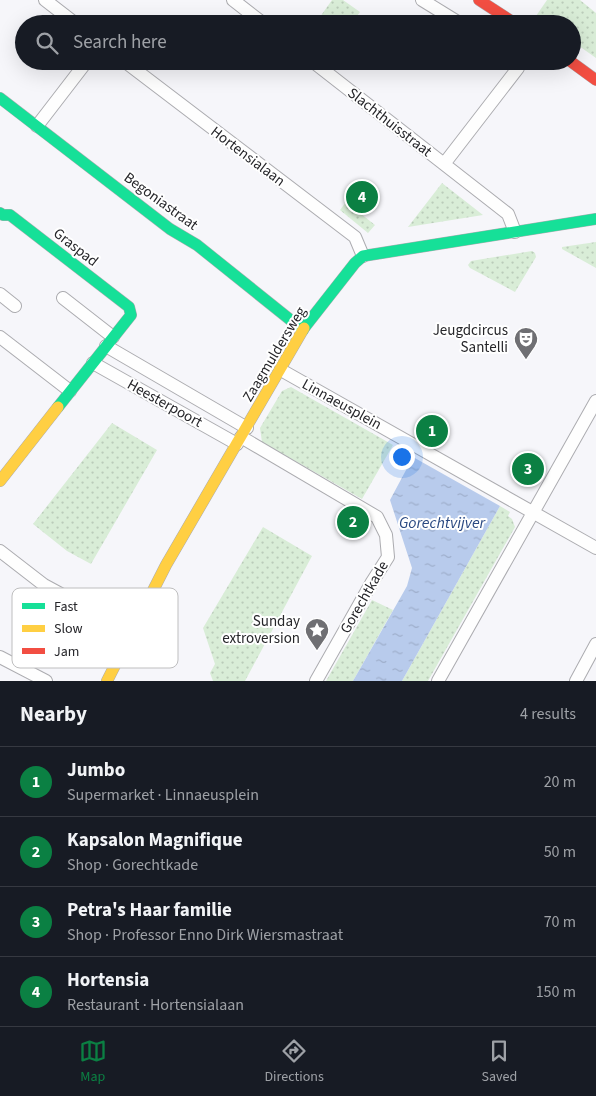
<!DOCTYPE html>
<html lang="en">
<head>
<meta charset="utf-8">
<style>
  :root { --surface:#171b24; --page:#20242c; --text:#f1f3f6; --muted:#9ea1a6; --line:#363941; --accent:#0b8043 }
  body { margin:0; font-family:"Source Sans 3",sans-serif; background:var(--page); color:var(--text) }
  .you { position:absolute; left:401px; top:456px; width:18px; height:18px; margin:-12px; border:4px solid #fff; border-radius:50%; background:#1a73e8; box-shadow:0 0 0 8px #1a73e833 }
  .badge { display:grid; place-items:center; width:32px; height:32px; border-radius:50%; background:var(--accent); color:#fff; font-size:16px; font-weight:700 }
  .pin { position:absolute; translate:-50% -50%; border:2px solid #fff; box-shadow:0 1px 5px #0006 }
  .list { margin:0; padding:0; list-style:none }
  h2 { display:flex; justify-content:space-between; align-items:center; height:65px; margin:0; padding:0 20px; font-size:21px }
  h2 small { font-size:16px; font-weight:400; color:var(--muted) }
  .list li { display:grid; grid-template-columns:32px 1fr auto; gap:15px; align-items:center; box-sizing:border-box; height:70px; padding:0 20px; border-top:1px solid var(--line) }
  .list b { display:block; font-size:19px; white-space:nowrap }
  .list p { margin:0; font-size:16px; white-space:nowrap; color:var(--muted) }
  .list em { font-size:16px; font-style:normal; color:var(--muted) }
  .icon { flex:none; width:28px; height:28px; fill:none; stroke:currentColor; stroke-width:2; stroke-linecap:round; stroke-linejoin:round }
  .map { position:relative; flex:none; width:596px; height:681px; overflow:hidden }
  .search { position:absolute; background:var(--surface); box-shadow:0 5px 20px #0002; left:15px; right:15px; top:15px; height:55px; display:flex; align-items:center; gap:12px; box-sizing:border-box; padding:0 18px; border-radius:28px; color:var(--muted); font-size:19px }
  .sheet { height:345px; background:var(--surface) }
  nav { display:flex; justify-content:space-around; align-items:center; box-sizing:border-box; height:70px; border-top:1px solid var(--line); background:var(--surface); font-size:14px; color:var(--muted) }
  nav a { display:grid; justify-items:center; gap:2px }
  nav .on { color:var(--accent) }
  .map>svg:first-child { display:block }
  .green { fill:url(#green-dots) }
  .water { fill:url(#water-ripples) }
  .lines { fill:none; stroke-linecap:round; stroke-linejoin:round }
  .street-casing { stroke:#acacb0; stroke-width:14 }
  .fast-casing { stroke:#acacb0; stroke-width:12 }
  .slow-casing { stroke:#acacb0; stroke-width:12 }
  .jam-casing { stroke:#acacb0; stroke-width:12 }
  .street { stroke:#fefefe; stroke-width:12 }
  .fast { stroke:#16e098; stroke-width:11 }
  .slow { stroke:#ffcf43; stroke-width:11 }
  .jam { stroke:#f24e42; stroke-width:11 }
  .labels { text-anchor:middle; stroke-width:4; stroke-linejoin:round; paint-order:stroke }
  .street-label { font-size:15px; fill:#26262a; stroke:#fff }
  .poi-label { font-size:15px; fill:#26262a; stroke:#fff; text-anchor:end }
  .water-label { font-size:16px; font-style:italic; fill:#2a4982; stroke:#fff }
  .key { fill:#fff; stroke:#bebebf; stroke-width:1 }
  .key-label { font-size:14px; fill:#26262a }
</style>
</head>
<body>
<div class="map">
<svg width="596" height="681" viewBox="0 0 596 681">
  <defs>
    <pattern id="green-dots" width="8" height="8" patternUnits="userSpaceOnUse" patternTransform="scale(1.25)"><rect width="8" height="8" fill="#d9edd7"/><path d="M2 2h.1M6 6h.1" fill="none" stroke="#bacbb9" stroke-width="1.8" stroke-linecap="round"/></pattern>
    <pattern id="water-ripples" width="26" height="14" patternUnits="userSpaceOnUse" patternTransform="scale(1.25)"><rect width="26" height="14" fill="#b8cbec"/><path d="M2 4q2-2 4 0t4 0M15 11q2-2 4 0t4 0" fill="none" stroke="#9eaecb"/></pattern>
  </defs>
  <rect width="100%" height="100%" fill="#f6f6fa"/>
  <path class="green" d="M332,0h11l17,12 -9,12h-36z
    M547,0h33l16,13v45l-24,-17v-17h-25l-11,-8z
    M442,183l41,32 -75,12z
    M346,202l29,23 -7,8 -28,-23z
    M596,242v26l-34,-19v-2z
    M532,251l3,2 1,4 -21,35 -45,-24 -2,-3 3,-4z
    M291,387l102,58 -31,54 -100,-57 -2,-14 22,-37z
    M112,423l45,27 -66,114 -24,-13 -34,-27z
    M500,506l10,6 -2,4 4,3 3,8 -87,154h-26z
    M263,527l49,29 -67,125h-32l-3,-8 5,-9 -12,-36z
    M372,600l21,10 -40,71h-27z"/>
  <path class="water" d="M413,457l87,49 -98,175h-49l54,-95 5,-18 -22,-68z"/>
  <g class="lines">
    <g class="street-casing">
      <path id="street" d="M45,0l31,24
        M233,0l31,24
        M422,0l39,24
        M124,61l231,176 8,19
        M312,61l196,153 7,18
        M37,126l50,-65
        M444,164l74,-96v-7
        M0,294l15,12
        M63,298l50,39
        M0,337l70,54
        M106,346l141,82
        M93,363l144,81
        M281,370l315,178
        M241,437l136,80 9,18 2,22 -16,25 -56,99
        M0,551l44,34 87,47
        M0,657l46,24
        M438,681l158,-280
        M576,681l20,-37"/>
    </g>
    <g class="fast-casing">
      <path id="fast" d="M0,98l170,131 27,16 106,85
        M0,213l3,2h7l119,92 2,8 -73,92
        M304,328l51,-65 8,-7 233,-37"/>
    </g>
    <g class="slow-casing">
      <path id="slow" d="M0,481l58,-74
        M107,681l59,-116 138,-237"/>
    </g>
    <g class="jam-casing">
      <path id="jam" d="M479,0l37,24
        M570,61l26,19"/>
    </g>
    <use href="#street" class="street"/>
    <use href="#fast" class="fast"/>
    <use href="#slow" class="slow"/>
    <use href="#jam" class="jam"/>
  </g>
  <defs>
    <g id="theatre-pin" transform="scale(1.25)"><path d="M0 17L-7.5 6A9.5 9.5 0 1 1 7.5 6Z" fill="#6f6f73" stroke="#fff"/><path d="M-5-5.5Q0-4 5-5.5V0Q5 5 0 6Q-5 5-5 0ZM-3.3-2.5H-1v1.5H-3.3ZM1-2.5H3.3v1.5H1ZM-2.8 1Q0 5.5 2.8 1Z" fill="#fff"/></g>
    <g id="sight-pin" transform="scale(1.25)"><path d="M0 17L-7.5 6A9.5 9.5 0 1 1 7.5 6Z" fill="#6f6f73" stroke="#fff"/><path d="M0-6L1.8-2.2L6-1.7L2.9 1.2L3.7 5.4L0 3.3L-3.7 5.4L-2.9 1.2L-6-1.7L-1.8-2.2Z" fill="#fff"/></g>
  </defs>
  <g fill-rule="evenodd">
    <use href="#theatre-pin" x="526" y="339"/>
    <use href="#sight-pin" x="317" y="630"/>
  </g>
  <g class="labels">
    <g class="street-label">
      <text transform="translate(390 122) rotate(38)" y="5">Slachthuisstraat</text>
      <text transform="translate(248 156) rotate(37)" y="5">Hortensialaan</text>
      <text transform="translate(161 201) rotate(36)" y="5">Begoniastraat</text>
      <text transform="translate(76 247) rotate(38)" y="5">Graspad</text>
      <text transform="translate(274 354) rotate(-59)" y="5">Zaagmuldersweg</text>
      <text transform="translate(165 403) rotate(29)" y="5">Heesterpoort</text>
      <text transform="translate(342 404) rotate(29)" y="5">Linnaeusplein</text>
      <text transform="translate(364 597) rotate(-60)" y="5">Gorechtkade</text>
    </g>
    <g class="poi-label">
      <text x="508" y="335">Jeugdcircus<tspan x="508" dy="17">Santelli</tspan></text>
      <text x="300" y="626">Sunday<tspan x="300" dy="17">extroversion</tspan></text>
    </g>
    <g class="water-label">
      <text x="442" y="528">Gorechtvijver</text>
    </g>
  </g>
  <rect x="12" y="588" width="166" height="80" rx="8" class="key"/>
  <rect x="22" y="603" width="23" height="6" fill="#16e098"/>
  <rect x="22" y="625" width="23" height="7" fill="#ffcf43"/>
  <rect x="22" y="648" width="23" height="6" fill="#f24e42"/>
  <g class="key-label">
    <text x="54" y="611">Fast</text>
    <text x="54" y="633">Slow</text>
    <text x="54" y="656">Jam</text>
  </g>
</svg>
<div class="you"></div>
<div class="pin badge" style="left:432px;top:431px">1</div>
<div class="pin badge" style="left:353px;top:522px">2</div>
<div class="pin badge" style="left:528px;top:469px">3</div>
<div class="pin badge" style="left:362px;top:197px">4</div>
<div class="search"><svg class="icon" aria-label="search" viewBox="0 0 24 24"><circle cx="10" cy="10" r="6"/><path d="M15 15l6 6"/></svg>Search here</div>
</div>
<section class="sheet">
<h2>Nearby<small>4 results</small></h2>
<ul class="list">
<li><span class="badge">1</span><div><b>Jumbo</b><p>Supermarket · Linnaeusplein</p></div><em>20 m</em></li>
<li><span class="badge">2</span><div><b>Kapsalon Magnifique</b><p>Shop · Gorechtkade</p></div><em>50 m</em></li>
<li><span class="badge">3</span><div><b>Petra's Haar familie</b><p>Shop · Professor Enno Dirk Wiersmastraat</p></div><em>70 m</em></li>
<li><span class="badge">4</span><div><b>Hortensia</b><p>Restaurant · Hortensialaan</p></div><em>150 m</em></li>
</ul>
</section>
<nav>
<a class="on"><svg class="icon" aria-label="map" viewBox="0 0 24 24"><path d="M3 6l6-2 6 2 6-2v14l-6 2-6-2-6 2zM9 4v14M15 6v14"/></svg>Map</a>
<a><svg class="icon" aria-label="directions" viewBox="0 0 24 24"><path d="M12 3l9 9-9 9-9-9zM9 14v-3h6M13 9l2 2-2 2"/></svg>Directions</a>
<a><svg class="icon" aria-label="saved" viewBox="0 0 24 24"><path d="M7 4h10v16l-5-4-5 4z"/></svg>Saved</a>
</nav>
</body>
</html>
